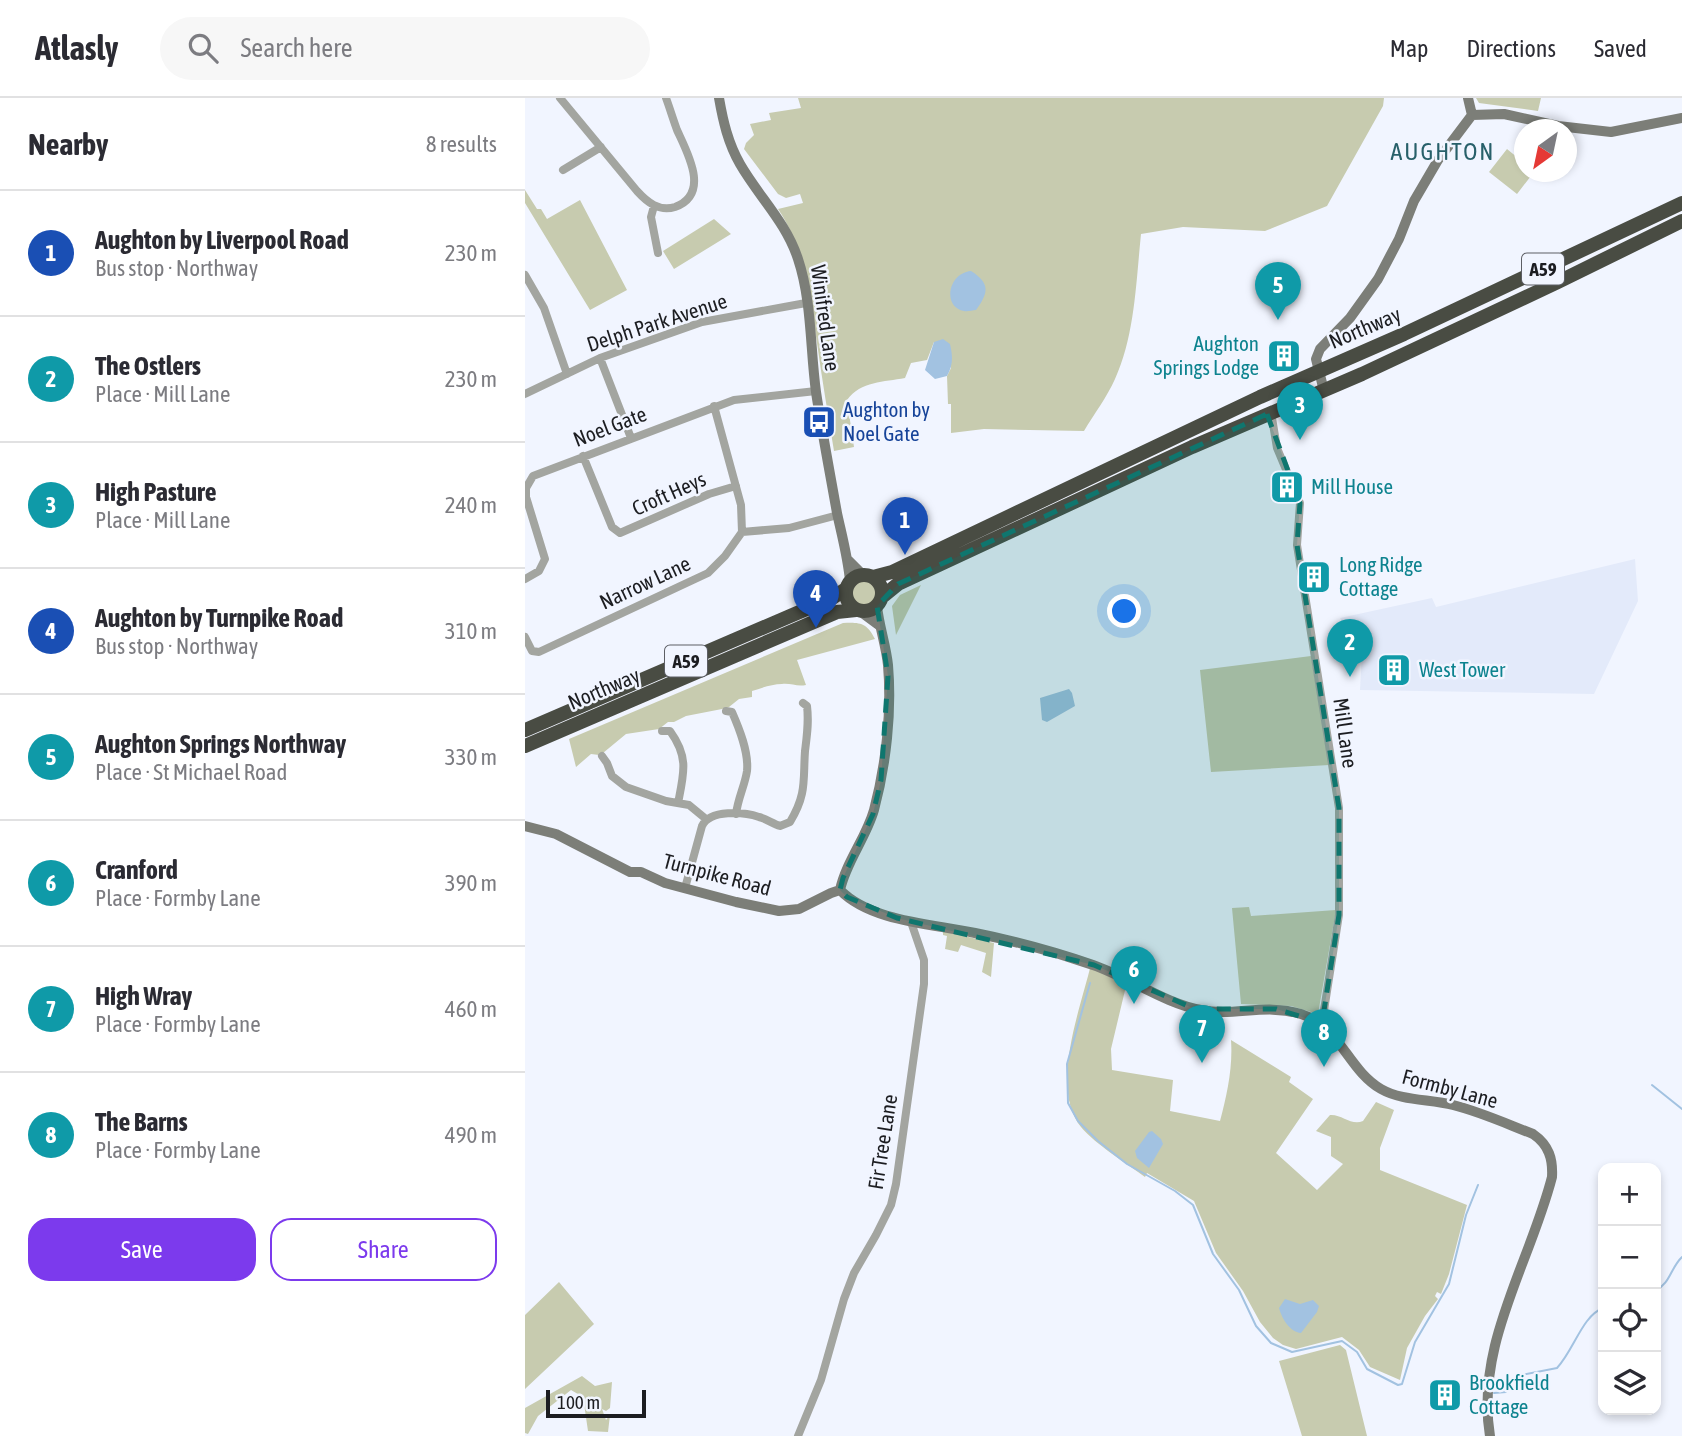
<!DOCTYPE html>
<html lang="en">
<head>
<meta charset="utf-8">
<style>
  :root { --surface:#fff; --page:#f7f7f7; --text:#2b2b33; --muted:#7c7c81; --line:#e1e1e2; --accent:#7c3aed }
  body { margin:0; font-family:"Asap Condensed",sans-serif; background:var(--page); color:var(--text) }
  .controls { position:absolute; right:21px; bottom:21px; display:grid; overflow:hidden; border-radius:14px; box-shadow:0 4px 10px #0003 }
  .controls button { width:63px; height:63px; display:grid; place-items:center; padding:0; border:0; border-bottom:2px solid var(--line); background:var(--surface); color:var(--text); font:35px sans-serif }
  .compass { position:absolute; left:989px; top:21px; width:63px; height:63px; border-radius:50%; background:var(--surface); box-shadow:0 4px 10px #0003; rotate:213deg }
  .scale { position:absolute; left:21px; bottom:18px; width:100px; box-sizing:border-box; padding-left:7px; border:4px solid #1c1d21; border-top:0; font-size:19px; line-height:24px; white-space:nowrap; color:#1c1d21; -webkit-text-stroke:5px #f1f5ff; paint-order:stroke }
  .you { position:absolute; left:600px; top:514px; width:24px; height:24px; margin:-18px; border:5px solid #fff; border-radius:50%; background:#1a73e8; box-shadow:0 0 0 10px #1a73e833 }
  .badge { display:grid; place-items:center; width:46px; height:46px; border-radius:50%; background:var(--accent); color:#fff; font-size:23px; font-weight:700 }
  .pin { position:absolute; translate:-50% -58px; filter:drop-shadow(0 2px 4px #0008) }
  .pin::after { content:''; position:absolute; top:37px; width:24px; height:21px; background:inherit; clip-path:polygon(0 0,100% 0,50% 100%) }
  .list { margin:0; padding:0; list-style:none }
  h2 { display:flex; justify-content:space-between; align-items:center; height:91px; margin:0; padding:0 28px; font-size:30px }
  h2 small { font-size:23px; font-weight:400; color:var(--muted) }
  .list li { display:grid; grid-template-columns:46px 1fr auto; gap:21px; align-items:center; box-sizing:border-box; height:126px; padding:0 28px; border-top:2px solid var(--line) }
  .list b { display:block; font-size:26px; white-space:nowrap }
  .list p { margin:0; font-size:23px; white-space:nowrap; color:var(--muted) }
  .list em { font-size:23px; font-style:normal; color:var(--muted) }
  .actions { display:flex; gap:14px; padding:21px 28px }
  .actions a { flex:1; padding:16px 0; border:2px solid var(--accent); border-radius:21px; text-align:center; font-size:24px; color:var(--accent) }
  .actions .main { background:var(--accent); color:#fff }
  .icon { flex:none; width:38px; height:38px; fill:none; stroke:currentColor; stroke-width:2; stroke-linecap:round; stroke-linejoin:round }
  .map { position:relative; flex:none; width:1157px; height:1338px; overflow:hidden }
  header { display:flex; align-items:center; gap:42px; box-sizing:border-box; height:98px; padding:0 35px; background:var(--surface); border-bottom:2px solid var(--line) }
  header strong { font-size:33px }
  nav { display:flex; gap:38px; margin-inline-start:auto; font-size:24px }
  .search { width:490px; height:63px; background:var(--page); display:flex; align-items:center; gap:18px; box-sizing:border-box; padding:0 24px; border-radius:38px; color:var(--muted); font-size:26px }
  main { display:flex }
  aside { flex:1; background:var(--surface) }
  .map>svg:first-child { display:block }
  .built { fill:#e3eafa }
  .green { fill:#c7cbaf }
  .water { fill:#a2c2e1 }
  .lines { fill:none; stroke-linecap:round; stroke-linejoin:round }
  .stream { stroke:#a2c2e1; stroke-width:2 }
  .street { stroke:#a3a5a0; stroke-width:8 }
  .secondary { stroke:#7c7e78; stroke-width:10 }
  .highway { stroke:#494c43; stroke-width:14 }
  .marked { fill:#0f766e; fill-opacity:0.2; stroke:#0f766e; stroke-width:5; stroke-dasharray:14 9; stroke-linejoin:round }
  .labels { text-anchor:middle; stroke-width:5; stroke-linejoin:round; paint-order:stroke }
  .shield { fill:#f1f5ff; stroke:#5c5e64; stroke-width:2 }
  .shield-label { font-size:19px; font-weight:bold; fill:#1c1d21 }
  .street-label { font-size:21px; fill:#1c1d21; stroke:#f1f5ff }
  .culture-label { font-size:21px; fill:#0d838f; stroke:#f1f5ff; text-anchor:start }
  .transit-label { font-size:21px; fill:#164399; stroke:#f1f5ff; text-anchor:start }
  .quarter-label { font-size:24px; letter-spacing:2px; fill:#28606a; stroke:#f1f5ff }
</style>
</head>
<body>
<header>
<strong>Atlasly</strong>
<div class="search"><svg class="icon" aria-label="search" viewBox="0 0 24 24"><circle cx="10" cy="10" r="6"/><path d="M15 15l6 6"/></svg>Search here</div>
<nav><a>Map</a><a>Directions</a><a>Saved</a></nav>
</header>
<main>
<aside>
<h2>Nearby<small>8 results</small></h2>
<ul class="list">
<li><span class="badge" style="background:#1a4fb4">1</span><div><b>Aughton by Liverpool Road</b><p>Bus stop · Northway</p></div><em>230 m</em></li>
<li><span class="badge" style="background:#0f9aa8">2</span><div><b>The Ostlers</b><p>Place · Mill Lane</p></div><em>230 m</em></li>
<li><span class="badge" style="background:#0f9aa8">3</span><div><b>High Pasture</b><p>Place · Mill Lane</p></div><em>240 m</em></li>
<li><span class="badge" style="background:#1a4fb4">4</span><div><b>Aughton by Turnpike Road</b><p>Bus stop · Northway</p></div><em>310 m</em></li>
<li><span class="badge" style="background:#0f9aa8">5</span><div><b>Aughton Springs Northway</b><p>Place · St Michael Road</p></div><em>330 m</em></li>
<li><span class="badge" style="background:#0f9aa8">6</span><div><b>Cranford</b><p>Place · Formby Lane</p></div><em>390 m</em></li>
<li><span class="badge" style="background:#0f9aa8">7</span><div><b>High Wray</b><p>Place · Formby Lane</p></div><em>460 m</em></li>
<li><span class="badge" style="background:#0f9aa8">8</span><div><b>The Barns</b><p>Place · Formby Lane</p></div><em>490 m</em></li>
</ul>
<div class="actions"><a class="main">Save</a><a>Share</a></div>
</aside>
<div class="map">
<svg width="1157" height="1338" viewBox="0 0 1157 1338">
  <rect width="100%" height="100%" fill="#f1f5ff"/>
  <path class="built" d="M1110,461l3,42 -44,93 -234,-4 2,-37 -22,-35 92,-20 4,9z"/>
  <path class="green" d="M273,0h586l-1,8 -56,100 -62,25 -82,-4 -42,7c-5,48 -6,101 -26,145 -8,18 -21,35 -31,52l-100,-2 -33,4v-29h-3l-1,-28 4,-8 -17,-26 -7,18 -16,3 -6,15c-21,4 -44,3 -58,22l7,47 -20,4c-6,-36 -12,-72 -17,-108 -7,-47 -12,-94 -39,-134l25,-6 -3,-9 -14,4 -8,-4 -34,-45 2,-6 8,-8 -4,-11 21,-4 -2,-7 32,-5z
    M951,0h65l-3,13 -59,-8z
    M982,51l17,14 1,9h9l-17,22 -28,-22z
    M0,92l12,19h4l6,10 33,-19 47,90 -37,20 -65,-107z
    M189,121l17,15 -57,35 -11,-18z
    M325 495a14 14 0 1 1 28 0a14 14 0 1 1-28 0Z
    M396,487l-25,50 -4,-29 8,-11z
    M318,525c17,-1 24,0 32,16l-78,21 9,25c-9,2 -15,-2 -24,-1 -10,0 -20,4 -30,7v6l-13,2 -10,8 -7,2 -36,7 -12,6h-6l-9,7 -33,5 -23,19 -4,2 -8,-1 -15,13 -7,-28z
    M786,558l18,109 -118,7 -11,-102z
    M724,809l2,9 85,-6 -18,104 -27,-8 -50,-2 -9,-96z
    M418,833l51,12 -3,34 -9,-5 4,-19 -25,-8 -3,7 -13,-3 2,-13 -4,-1z
    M566,866l36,18 -16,67 1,21 61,10 -3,31 50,10c7,-26 13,-54 11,-81l60,37 -2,5 24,17 -37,54 41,37 26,-26 -12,-8v-19l-15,-6 14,-16c12,-1 21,11 33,6l13,-19 18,8 -14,38v22l87,35 -18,69 -8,20 -4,-2 -2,4 3,3 -13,17 -18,32 -7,32 -30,-13 -11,-17 -17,-13 -46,12 -13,-4 -10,-7 -13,-16 -17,-31 -27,-38 -22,-52 -47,-28 -2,4c-18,-13 -50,-33 -64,-50 -32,-40 0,-119 10,-163z
    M34,1184l35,42 -69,65v-74z
    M815,1247l6,5 21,86h-65l-23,-75z
    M57,1278l13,10 17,-4 -2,26 -4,3 -4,-2 4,11 4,-5 -2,17 -20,-1 -5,-34 -12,-7 -33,26 -10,18 -3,-1v-25z"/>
  <path class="water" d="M446,173c19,12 18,21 5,39 -4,0 -8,2 -12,1 -22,-4 -16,-38 7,-40z
    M418,241l7,5c3,13 3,21 -3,32l-12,3 -10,-9 9,-28z
    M544,591l3,4 3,13 -28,16 -5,-2 -2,-22z
    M627,1033l9,8 2,5 -14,24 -12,-10 -2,-7 14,-19z
    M760,1201l15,5 13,-4 6,6 -2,6 -16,21c-11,-1 -19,-14 -22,-25z"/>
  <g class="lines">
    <path class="stream" d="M565,885l-23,81 1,39 10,18 20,20 29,23 48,27 18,14 20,49 26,36 17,36 15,17 21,9 50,-11 15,11 10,17 31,16 4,-1 13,-42 34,-58 17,-69 12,-30
      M1127,987l30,24
      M1131,1192c14,-6 15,-23 26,-33
      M969,1295l12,-1 10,-16 41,-8c17,-18 25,-52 46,-60"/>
    <path class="street" d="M35,0l77,93c10,11 22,21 38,16 36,-13 12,-55 2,-77 -4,-11 -7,-21 -11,-32
      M38,72l38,-23
      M129,108l-3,11 7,36
      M0,177l19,33 23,66
      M75,260l31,80
      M0,296l75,-36 102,-36 104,-19
      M189,308l27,99 1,27
      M742,316l5,4 5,30 23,55 -3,42 42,263v107l-17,108
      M58,358l29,71 8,6 89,-39 27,-8
      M0,481l14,-8 6,-12 -19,-62v-9l7,-12 201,-76 82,-9
      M0,539l7,14 7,1 169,-79 17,-17 17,-24 47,-4 49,-13
      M201,613l6,1c7,16 17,40 15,59 -2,14 -9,27 -11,43
      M137,633h8c19,26 14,42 8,72
      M77,658l5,7 5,13 14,11 40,14 23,4 17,14
      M160,790l17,-62c8,-17 42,-14 57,-9 8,2 14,7 21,9l10,-4c17,-28 13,-42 15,-71 2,-16 4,-29 2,-45l-4,-3
      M273,1338l23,-56 23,-81 10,-26 22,-38 15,-30 5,-21 28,-200v-24l-13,-38"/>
    <path class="secondary" d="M194,0c4,23 9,45 21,66 19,33 46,58 58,95 14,42 12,89 18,133 6,40 14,81 21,121 5,23 11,45 13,68
      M943,0l4,17
      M799,293l-8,-32 4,-10 30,-31 28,-39 21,-40 15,-38 24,-41 34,-45 32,-1 54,12 53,6 71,-14
      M323,462l15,15
      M336,514l19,14
      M0,728l31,8 74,38h11l24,11 71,19 43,9 20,-2 32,-16 9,-3
      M315,792c31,32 94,34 135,43 40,8 80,19 118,32 35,12 73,39 108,45 33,7 64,-7 100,4 39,12 47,56 80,75 21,12 49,10 72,16 28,7 54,19 80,29 16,11 20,25 19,43 -22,86 -77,168 -62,259
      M315,792c6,-28 26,-52 34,-80 12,-45 18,-98 14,-145 -2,-20 -9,-39 -11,-59"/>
    <path class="highway" d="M321 495a18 18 0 1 1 36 0a18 18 0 1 1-36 0Z
      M348,479l19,-5 368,-175 144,-63 278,-131
      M357,499l16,-13 294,-137 170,-73 196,-92 124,-61
      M0,632l307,-132 14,-9
      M0,648l312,-134 19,-2"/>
  </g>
  <path class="marked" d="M742,316l33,89 -3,42 42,263v107l-17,108 -46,-14h-81l-101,-44 -197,-47 -50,-21 -7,-7 3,-12 30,-64 8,-34 7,-104 -11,-70 21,-22z"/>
  <defs>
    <g id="building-square" transform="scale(1.75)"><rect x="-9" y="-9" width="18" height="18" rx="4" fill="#0f9aa8" stroke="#f1f5ff"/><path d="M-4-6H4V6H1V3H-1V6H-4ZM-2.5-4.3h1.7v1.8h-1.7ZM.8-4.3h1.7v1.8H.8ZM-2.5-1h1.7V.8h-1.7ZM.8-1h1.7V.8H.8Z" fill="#fff"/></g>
    <g id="bus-square" transform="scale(1.75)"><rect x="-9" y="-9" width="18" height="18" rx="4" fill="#1a4fb4" stroke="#f1f5ff"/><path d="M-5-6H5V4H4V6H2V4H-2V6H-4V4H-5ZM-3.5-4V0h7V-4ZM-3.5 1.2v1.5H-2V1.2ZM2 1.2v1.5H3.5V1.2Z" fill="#fff"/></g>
  </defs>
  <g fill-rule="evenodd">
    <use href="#building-square" x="759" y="258"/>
    <use href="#bus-square" x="294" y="324"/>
    <use href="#building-square" x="762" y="389"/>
    <use href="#building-square" x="789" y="479"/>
    <use href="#building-square" x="869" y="572"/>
    <use href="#building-square" x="920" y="1297"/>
  </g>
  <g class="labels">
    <g class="shield">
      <rect x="997" y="155.5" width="42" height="31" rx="5"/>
      <rect x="140" y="547.5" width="42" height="31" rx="5"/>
    </g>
    <g class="shield-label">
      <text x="1018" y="178">A59</text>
      <text x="161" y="570">A59</text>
    </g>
    <g class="street-label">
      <text transform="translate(300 220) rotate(82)" y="7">Winifred Lane</text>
      <text transform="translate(132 225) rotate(-18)" y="7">Delph Park Avenue</text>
      <text transform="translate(840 230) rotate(-23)" y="7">Northway</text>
      <text transform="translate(85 329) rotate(-21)" y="7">Noel Gate</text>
      <text transform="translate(144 396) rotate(-24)" y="7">Croft Heys</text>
      <text transform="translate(120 485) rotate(-25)" y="7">Narrow Lane</text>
      <text transform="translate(79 591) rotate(-23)" y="7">Northway</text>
      <text transform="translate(820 635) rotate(82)" y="7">Mill Lane</text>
      <text transform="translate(192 777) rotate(15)" y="7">Turnpike Road</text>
      <text transform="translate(925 991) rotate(15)" y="7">Formby Lane</text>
      <text transform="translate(358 1044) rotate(-81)" y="7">Fir Tree Lane</text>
    </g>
    <g class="culture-label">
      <text x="734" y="253" text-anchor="end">Aughton<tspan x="734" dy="24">Springs Lodge</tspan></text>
      <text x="786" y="396">Mill House</text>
      <text x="814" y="474">Long Ridge<tspan x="814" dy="24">Cottage</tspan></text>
      <text x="894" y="579">West Tower</text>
      <text x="944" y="1292">Brookfield<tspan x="944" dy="24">Cottage</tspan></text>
    </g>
    <g class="transit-label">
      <text x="318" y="319">Aughton by<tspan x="318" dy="24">Noel Gate</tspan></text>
    </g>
    <g class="quarter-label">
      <text x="918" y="62">AUGHTON</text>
    </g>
  </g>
</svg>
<div class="controls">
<button>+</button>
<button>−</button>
<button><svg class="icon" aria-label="locate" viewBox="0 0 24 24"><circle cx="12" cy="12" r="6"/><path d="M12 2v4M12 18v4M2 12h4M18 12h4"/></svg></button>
<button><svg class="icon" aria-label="layers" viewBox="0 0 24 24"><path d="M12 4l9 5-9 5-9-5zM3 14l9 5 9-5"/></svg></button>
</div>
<svg class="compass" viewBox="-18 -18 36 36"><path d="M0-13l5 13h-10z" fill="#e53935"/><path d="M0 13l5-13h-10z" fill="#7c7c81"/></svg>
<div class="scale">100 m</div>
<div class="you"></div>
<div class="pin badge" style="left:380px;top:457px;background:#1a4fb4">1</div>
<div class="pin badge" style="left:825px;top:579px;background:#0f9aa8">2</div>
<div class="pin badge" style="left:775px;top:342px;background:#0f9aa8">3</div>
<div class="pin badge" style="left:291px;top:530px;background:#1a4fb4">4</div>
<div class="pin badge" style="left:753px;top:222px;background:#0f9aa8">5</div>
<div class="pin badge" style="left:609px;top:906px;background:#0f9aa8">6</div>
<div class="pin badge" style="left:677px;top:965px;background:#0f9aa8">7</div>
<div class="pin badge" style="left:799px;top:969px;background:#0f9aa8">8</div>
</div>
</main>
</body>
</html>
